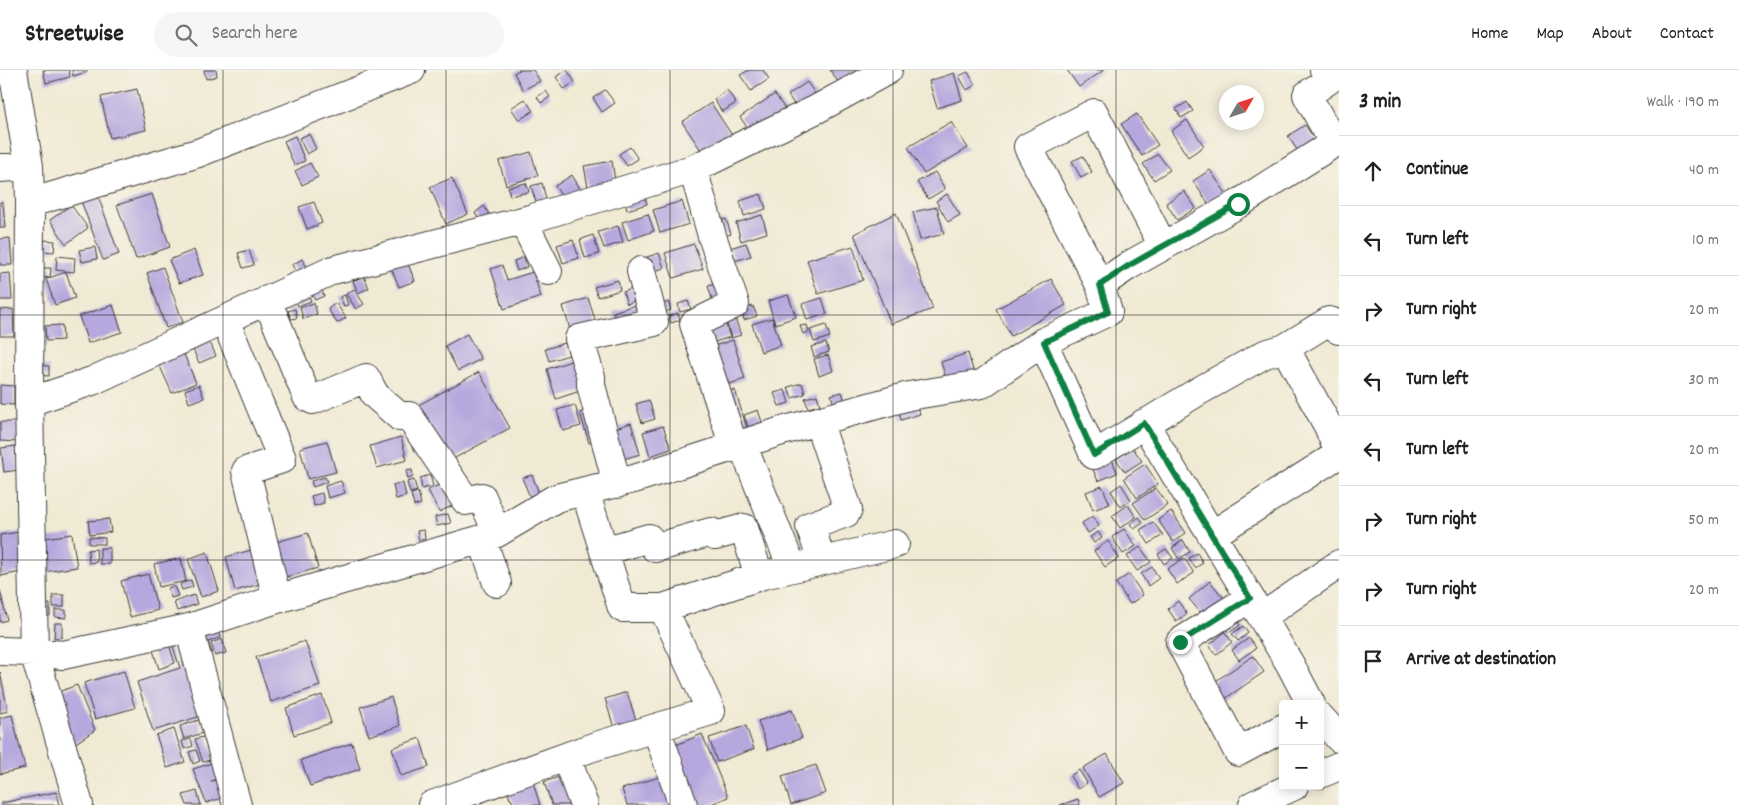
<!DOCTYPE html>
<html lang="en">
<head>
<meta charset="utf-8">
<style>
  :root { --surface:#fff; --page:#f6f6f6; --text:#222; --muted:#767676; --line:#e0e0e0 }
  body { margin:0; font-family:Dekko,sans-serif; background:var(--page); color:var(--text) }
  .controls { position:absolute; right:15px; bottom:15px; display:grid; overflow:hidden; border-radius:5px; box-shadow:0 2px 12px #0003 }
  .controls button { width:45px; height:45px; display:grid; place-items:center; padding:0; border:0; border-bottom:1px solid var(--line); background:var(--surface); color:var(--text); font:25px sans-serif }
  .compass { position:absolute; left:1219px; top:15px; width:45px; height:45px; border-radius:50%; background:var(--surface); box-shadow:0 2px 12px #0003; rotate:51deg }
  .stop { position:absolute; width:15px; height:15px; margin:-11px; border:4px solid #0b8043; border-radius:50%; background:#fff }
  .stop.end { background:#0b8043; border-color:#fff; box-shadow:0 1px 5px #0008 }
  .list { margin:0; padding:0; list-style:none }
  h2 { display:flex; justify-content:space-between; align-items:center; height:65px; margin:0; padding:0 20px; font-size:21px }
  h2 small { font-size:16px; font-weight:400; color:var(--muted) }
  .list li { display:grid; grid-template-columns:32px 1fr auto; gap:15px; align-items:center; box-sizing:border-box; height:70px; padding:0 20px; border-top:1px solid var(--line) }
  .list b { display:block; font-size:19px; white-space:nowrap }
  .list em { font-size:16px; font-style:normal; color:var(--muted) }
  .icon { flex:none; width:28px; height:28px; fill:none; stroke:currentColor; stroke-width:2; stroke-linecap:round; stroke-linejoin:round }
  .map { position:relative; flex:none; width:1339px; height:735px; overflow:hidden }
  header { display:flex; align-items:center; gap:30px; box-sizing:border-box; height:70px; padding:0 25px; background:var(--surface); border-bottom:1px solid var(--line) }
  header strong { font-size:24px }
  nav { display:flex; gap:28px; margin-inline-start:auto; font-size:18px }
  .search { width:350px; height:45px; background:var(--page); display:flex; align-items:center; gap:12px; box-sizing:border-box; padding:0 18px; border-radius:28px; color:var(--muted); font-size:19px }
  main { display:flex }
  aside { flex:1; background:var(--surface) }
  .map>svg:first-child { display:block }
  .building { fill:#b6a8de }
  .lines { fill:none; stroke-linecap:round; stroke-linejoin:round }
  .minor-casing { stroke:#3c3b38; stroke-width:30 }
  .minor { stroke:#fff; stroke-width:28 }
  .route { stroke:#0b8043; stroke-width:6 }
  .grid { fill:none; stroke:#1c1c1c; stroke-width:1; stroke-opacity:0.55 }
</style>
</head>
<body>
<header>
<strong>Streetwise</strong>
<div class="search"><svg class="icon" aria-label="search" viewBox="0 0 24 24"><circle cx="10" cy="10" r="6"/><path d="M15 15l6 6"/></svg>Search here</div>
<nav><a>Home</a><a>Map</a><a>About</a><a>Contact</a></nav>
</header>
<main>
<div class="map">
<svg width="1339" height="735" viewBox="0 0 1339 735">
  <rect width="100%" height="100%" fill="#f7f3e8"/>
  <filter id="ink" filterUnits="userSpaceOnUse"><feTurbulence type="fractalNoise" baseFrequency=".02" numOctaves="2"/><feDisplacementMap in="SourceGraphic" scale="10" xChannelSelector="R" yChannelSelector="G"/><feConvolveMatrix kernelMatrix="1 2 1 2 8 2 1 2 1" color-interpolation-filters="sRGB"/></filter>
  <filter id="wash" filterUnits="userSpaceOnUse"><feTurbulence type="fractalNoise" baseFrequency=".0096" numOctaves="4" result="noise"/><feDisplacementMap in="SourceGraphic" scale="20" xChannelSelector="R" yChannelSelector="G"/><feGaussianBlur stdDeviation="1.12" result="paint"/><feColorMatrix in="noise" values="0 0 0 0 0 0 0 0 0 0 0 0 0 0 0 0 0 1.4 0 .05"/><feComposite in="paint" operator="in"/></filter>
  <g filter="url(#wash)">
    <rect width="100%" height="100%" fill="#f0ead4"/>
    <g id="blocks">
      <path class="building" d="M43,0h26l1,7 -24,6z
        M72,0h15v2l-14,4z
        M204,0h12l1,6 -11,3z
        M519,0h14l7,11 -17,9 -9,-17z
        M567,0l8,12 -11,7 -8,-12z
        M749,0h14l6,9 -18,12 -11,-16z
        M830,0h45l-24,31z
        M1067,0h37l-25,17z
        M968,2l7,13 -8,5 -8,-14z
        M954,3l8,27 -25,8 -8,-27z
        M807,12l18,26 -20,13 -17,-26z
        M137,19l9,41 -36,8 -9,-41z
        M605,20l10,13 -13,9 -9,-14z
        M727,20l9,13 -14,9 -8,-13z
        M546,21l4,6 -9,6 -4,-6z
        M775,24l19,29 -34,23 -20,-29z
        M525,29l8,12 -14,9 -8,-12z
        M1187,32l6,9 -12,7 -5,-9z
        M711,33l24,37 -28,19 -25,-37z
        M1137,44l21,31 -16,11 -21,-32z
        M1187,50l17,26 -16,11 -17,-26z
        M951,52l17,26 -44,26 -16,-27z
        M1305,55l14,20 -18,11 -13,-20z
        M309,64l7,15 -9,5 -8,-16z
        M295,66l10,25 -11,4 -10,-24z
        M630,77l8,12 -11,7 -8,-12z
        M531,82l7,24 -32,9 -7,-24z
        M1158,84l12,16 -16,10 -11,-16z
        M1083,86l9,16 -11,6 -9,-17z
        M612,91l4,26 -27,5 -5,-26z
        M310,93l8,14 -16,8 -7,-14z
        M1210,100l19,28 -17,11 -19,-28z
        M935,102l10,17 -17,10 -11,-17z
        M572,105l10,17 -16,11 -11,-17z
        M452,108l16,36 -22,10 -16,-37z
        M526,113l3,9 -19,4 -2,-9z
        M542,113l6,24 -10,2 -7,-23z
        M642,118l5,16 -20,6 -4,-16z
        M1184,121l12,17 -19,12 -11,-17z
        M152,124l18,53 -34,12 -19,-54z
        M761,124l5,15 -22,7 -4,-15z
        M947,124l13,21 -12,7 -12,-21z
        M98,126l21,58 -16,6 -22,-59z
        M682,131l7,23 -29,9 -7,-23z
        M0,132h3l2,26h-5z
        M314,132l8,21 -15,6 -8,-22z
        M71,135l17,23 -22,16 -16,-24z
        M484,136l11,17 -10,6 -10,-16z
        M937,137l7,27 -24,6 -7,-28z
        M896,143l37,96 -42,15 -37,-90z
        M648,144l6,17 -26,9 -6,-18z
        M762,145l5,18 -26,8 -5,-18z
        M726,149l5,15 -17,6 -6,-16z
        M618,156l5,16 -19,6 -6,-16z
        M593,165l6,19 -14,4 -5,-18z
        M10,168l2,27h-12v-26z
        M44,170l11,1 -1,11 -11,-1z
        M573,170l6,18 -16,5 -6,-18z
        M746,173l5,13 -17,5 -4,-13z
        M694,174l9,25 -30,9 -8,-25z
        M853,176l10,34 -45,14 -11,-34z
        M95,177l2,12 -15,3 -3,-12z
        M194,180l9,25 -24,8 -10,-23z
        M249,180l5,15 -11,3 -5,-15z
        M659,183l5,15 -16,5 -4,-15z
        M57,186l18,2 -1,14 -18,-2z
        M405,187l10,24 -16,6 -10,-24z
        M524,187l3,10 -10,4 -3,-10z
        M302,189l6,10 -10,6 -6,-10z
        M502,195l5,15 26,-8 8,25 -37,12 -13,-40z
        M163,197l20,55 -17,6 -19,-55z
        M41,198h10l-1,10 -10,-1z
        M66,202l9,26 -20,7 -9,-26z
        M10,203l2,27h-12v-26z
        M364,206l5,12 -11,5 -5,-12z
        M1051,209l15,26 -55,31 -15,-27z
        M618,210l2,10 -22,7 -4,-10z
        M720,213l5,16 -12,3 -5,-16z
        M320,215l4,11 -9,4 -5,-11z
        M634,218l3,12 -10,4 -4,-12z
        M354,219l10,15 -8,5 -10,-15z
        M307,222l4,9 -13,5 -4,-9z
        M345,225l3,10 -4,1 -4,-9z
        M788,225l8,22 -21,7 -7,-23z
        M588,228l13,40 -26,8 -12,-40z
        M822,228l5,16 -20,6 -5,-16z
        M688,231l3,8 -11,3 -2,-8z
        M668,232l3,8 -9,3 -2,-8z
        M314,233l3,11 -14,5 -3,-12z
        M336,233l10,15 -9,5 -9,-14z
        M638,234l10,30 -25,8 -10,-30z
        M113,235l9,27 -34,11 -9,-27z
        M753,236l4,10 -13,4 -3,-10z
        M13,239l1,27h-14v-26z
        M295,239l2,9 -6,1 -3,-8z
        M721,240l9,27 -34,11z
        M678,243l2,7 -9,3 -2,-7z
        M735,248l6,17 -10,3 -5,-18z
        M772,248l9,27 -20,7 -9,-28z
        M62,255l1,15 -17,1 -1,-15z
        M807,255l2,7 -6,2 -3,-8z
        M826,255l4,12 -16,5 -4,-12z
        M467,264l14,25 -23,12 -13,-25z
        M209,270l7,16 -17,7 -7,-16z
        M733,270l12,39 -31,10 -13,-39z
        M565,273l4,12 -20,6 -4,-12z
        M826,273l3,9 -15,5 -3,-10z
        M183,282l13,31 -24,10 -14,-31z
        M968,283l7,24 -27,8 -7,-23z
        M828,285l5,16 -14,5 -5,-17z
        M577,289l9,30 -30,10 -9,-30z
        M36,295l13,1v10l-13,-1z
        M479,302l31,56 -66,36 -31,-56z
        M802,313l3,11 -13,4 -4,-11z
        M0,315l14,1v19l-14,-1z
        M199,315l5,13 -15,5 -4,-13z
        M735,320l14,45 -14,5 -14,-46z
        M785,320l4,13 -10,3 -5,-13z
        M842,322l3,9 -11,4 -3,-10z
        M817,325l3,10 -12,3 -3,-10z
        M649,330l6,19 -13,4 -6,-19z
        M916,331l4,13 -19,6 -3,-13z
        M575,335l6,21 -18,5 -6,-21z
        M587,340l10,31 -8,2 -9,-30z
        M758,340l6,18 -14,4 -6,-17z
        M0,352h20l-1,20 -19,-1z
        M631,353l9,31 -30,9 -10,-30z
        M663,356l8,23 -21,7 -7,-24z
        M401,367l6,23 -30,8 -7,-22z
        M327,371l9,31 -28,7 -8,-31z
        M16,376l3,24 -15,2 -3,-24z
        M1133,378l9,13 -17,11 -9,-13z
        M1112,389l5,14 -19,8 -6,-14z
        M1145,394l13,20 -21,14 -13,-20z
        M412,400l1,7 -5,2 -2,-8z
        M430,405l3,11 -11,3 -2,-11z
        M532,405l8,21 -9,3 -9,-21z
        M325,407l2,5 -14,5 -2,-6z
        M414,410l3,11 -7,2 -3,-11z
        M341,411l4,12 -17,5 -3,-12z
        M403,413l3,13 -10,3 -3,-14z
        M443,413l11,22 -15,7 -11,-22z
        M1121,414l10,16 -10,7 -10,-16z
        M1102,416l8,18 -17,6 -7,-18z
        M1156,418l12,17 -23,15 -12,-17z
        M418,422l3,12 -7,2 -3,-12z
        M322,423l2,10 -10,3 -3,-10z
        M1128,435l8,12 -16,11 -8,-12z
        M1171,441l15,22 -13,9 -15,-22z
        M448,444l3,9 -14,3 -2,-9z
        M1093,446l6,10 -11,7 -6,-10z
        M1139,447l4,6 -9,6 -4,-5z
        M109,449l2,13 -21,3 -2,-14z
        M1153,452l10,13 -14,9 -9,-14z
        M1124,459l12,17 -13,8 -11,-17z
        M424,460l1,9 -6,1 -2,-9z
        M19,462l7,39 -25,5 -1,-41z
        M1098,462l4,6 -8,5 -4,-6z
        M308,463l10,35 -36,10 -9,-35z
        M72,464l5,33 -33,5 -5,-33z
        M89,467l16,1v6h-16z
        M1183,470l7,12 -11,7 -7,-11z
        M1108,471l11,17 -14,9 -11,-16z
        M262,477l9,34 -36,10 -9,-34z
        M1140,477l11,15 -14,9 -10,-15z
        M100,478h10v16h-10z
        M96,479l1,13 -8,1 -1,-13z
        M1166,479l7,9 -9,6 -6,-10z
        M207,482l12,39 -18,6 -13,-38z
        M1197,483l6,10 -8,5 -6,-10z
        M181,488l5,23 -27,6 -5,-23z
        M1184,488l10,15 -17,11 -10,-15z
        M1152,497l7,11 -11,8 -7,-12z
        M148,504l10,36 -28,7 -9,-36z
        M1129,504l14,21 -13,9 -14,-21z
        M191,510l2,7 -11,3 -2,-6z
        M1210,511l16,20 -21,17 -16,-19z
        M174,516l4,10 -7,2 -3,-10z
        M0,520l7,30 -7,2z
        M53,525h11v12h-11z
        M194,525l3,9 -20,7 -3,-9z
        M1178,531l9,13 -11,7 -8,-12z
        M42,534h8v12h-8z
        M55,540h11v8l-11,-1z
        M1229,540l11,15 -11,8 -11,-15z
        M55,553h7v14l-8,1z
        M217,556l4,11 -13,5 4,11 -9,3 -7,-23z
        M1243,556l5,7 -10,8 -6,-7z
        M1225,562l7,10 -16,13 -7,-10z
        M180,564l10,30 -6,2 17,50 -48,15 -16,-49 43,-14 -10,-31z
        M166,565l9,28 -16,6 -9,-28z
        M1249,568l7,10 -17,12 -7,-10z
        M222,569l4,14 -11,3 -4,-13z
        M305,571l15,45 -49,16 -15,-45z
        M1253,586l11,16 -51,35 -11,-17z
        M124,601l11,37 -40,11 -11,-36z
        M0,602l8,39 -8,2z
        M77,615l18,45 -22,15 -20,-51z
        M627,622l11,35 -22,7 -11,-35z
        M322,625l9,28 -37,12 -8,-27z
        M391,627l9,29 -31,10 -9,-29z
        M792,640l10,28 -34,12 -10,-29z
        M12,645l13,53 -25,6v-56z
        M199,650l4,13 -19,6 -4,-13z
        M746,656l8,23 -37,13 -8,-24z
        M174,659l11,33 -18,6 -11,-33z
        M702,664l26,63 -19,8h-16l-24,-57z
        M207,666l7,23 -11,3 -8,-23z
        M420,668l9,29 -28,9 -9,-28z
        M191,669l2,7 -9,3 -2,-8z
        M352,673l8,26 -50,17 -9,-26z
        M196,680l4,11 -7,3 -4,-12z
        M1107,684l17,29 -25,14 -16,-29z
        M215,692l5,16 -9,3 8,-2 6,18 -19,6 -13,-34z
        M816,695l10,28 -35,12 -9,-29z
        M1079,700l8,13 -9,6 -8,-13z
        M530,703l10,32h-26l-3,-6h-1l-6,-18z
        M571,703l11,32h-30l-8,-23z
        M665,705l9,30h-47l-5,-16z
        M197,721l4,14h-14l-4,-10z
        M56,722l3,13h-58v-2z
        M1078,729l2,6h-20z"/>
    </g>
  </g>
  <g filter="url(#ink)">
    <use href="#blocks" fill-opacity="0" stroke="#3c3b38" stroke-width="1"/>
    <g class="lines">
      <g class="minor-casing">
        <path id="minor" d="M13,0l16,96 1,37 -1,199 5,250 45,153
          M1324,0l6,9 -23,16 27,49
          M0,98l29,-2
          M693,99l19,67 23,68 -41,20 40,123
          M30,133l168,-50 213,-83
          M523,151l25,50
          M1100,215l-72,-138 66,-34 69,133
          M267,230l40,97 6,3 53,-22 9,17 25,22 9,-1 57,85 16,-4 15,36
          M225,250l57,139 -36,12 31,128
          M1043,272l51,113 105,-64 66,-37 20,-6 43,78 11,27
          M1285,278l44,-27 4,1 6,8
          M29,332l63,-21 241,-111 197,-51 163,-50 124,-60 71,-39
          M818,351l30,88 -2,4 -36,13 12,35
          M1144,353l146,241 21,40
          M742,374l50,124
          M617,414l-26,-99v-8l-12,-38 75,-17 -13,-51
          M585,421l37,117h41
          M1212,465l127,-81
          M482,469l15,44
          M604,481l45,-13 6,10 56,-16 4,4 29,-8 15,48
          M1250,528l-70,44 58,110 45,-24
          M1262,547l77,-53
          M189,558l48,177
          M0,581l34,1 29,3 126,-27 88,-29 205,-60 15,-6 59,-35 78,-19 148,-48 127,-35 73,-12 61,-42 65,-30 -8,-27 28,-19 110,-62 101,-64
          M1320,647l19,21
          M656,658l27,77
          M566,687l18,48
          M1320,704l19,-8
          M432,735l161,-58 118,-36 -48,-103 100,-33 132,-31
          M1253,735l41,-19"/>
      </g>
      <use href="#minor" class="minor"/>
    </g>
  </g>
  <g class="lines" filter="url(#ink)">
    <path class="route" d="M1180,572l70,-44 -106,-175 -50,32 -50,-113 64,-30 -8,-27 28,-19 110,-62"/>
  </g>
  <path class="grid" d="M223,0v735M446,0v735M670,0v735M893,0v735M1116,0v735M0,245h1339M0,490h1339"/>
</svg>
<div class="controls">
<button>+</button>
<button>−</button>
</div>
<svg class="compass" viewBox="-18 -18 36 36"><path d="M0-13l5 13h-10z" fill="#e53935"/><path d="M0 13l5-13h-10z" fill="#767676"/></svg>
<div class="stop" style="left:1238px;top:134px"></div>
<div class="stop end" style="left:1180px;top:572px"></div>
</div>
<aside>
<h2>3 min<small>Walk · 190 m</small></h2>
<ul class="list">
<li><svg class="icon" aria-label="ahead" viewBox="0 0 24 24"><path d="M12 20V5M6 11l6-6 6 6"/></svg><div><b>Continue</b></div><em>40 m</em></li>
<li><svg class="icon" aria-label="left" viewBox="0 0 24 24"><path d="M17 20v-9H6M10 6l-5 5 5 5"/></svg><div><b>Turn left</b></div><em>10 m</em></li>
<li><svg class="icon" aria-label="right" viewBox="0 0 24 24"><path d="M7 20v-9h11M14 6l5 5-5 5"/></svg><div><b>Turn right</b></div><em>20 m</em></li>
<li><svg class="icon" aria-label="left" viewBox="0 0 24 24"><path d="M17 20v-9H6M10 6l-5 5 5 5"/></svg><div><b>Turn left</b></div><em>30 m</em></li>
<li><svg class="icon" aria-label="left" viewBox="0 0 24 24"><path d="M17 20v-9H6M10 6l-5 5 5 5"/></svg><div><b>Turn left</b></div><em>20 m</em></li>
<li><svg class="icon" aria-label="right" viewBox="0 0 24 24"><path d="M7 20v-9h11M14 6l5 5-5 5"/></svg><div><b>Turn right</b></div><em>50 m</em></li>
<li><svg class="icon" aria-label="right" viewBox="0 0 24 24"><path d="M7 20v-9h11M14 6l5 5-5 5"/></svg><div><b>Turn right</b></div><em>20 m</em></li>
<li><svg class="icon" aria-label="arrive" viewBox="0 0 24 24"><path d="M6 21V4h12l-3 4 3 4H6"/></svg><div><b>Arrive at destination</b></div></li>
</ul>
</aside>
</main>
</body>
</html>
